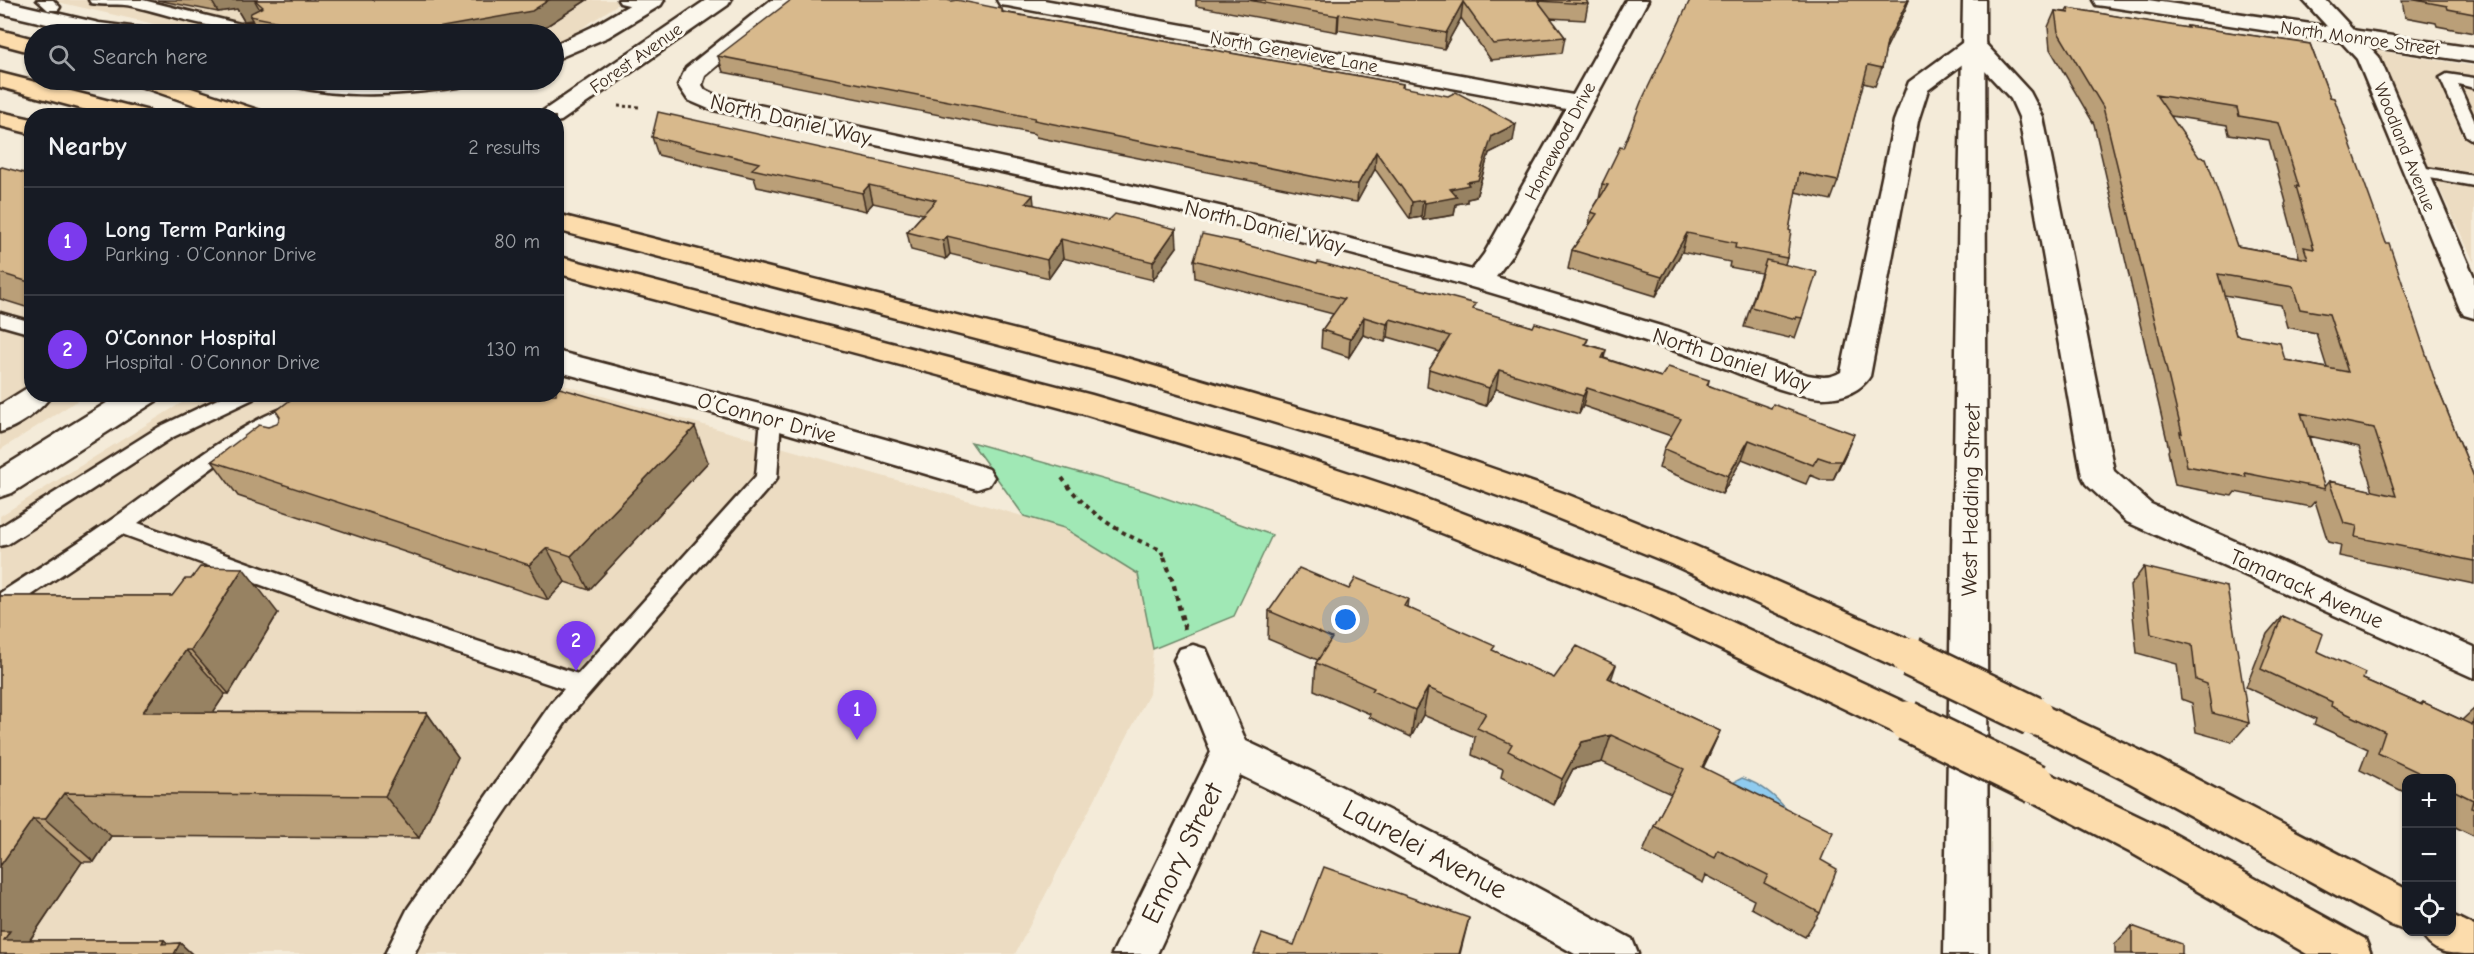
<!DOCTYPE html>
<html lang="en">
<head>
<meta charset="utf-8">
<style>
  :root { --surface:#171b24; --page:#20242c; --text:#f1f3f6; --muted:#9ea1a6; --line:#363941; --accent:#7c3aed }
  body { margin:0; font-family:"Comic Neue",sans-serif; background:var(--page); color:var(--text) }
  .controls { position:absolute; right:18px; bottom:18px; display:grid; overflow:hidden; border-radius:12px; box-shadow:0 2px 4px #0004 }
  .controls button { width:54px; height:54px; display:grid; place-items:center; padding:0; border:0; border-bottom:2px solid var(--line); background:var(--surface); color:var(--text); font:30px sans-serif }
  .you { position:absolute; left:1346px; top:620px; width:21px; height:21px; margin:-15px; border:4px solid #fff; border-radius:50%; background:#1a73e8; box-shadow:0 0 0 9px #1a73e833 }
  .badge { display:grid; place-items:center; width:39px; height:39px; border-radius:50%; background:var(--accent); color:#fff; font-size:20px; font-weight:700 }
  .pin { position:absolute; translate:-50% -50px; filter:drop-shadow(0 2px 3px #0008) }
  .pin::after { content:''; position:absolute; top:32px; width:21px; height:18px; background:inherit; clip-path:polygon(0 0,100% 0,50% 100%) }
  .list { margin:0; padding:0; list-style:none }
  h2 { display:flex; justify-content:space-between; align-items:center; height:78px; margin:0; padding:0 24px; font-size:26px }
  h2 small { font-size:20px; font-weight:400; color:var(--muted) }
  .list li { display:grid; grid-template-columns:39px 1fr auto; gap:18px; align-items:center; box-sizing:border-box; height:108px; padding:0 24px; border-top:2px solid var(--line) }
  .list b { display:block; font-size:22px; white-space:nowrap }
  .list p { margin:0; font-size:20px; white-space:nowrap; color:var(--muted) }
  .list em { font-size:20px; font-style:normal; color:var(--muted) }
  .icon { flex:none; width:33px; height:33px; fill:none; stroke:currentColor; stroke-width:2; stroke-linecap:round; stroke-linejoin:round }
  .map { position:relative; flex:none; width:2474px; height:954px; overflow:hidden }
  .search { position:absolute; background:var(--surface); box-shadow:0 2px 4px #0004; left:24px; top:24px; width:540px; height:66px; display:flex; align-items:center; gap:15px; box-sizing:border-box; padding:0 21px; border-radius:33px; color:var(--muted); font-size:22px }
  .panel { position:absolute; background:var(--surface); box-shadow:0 2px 4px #0004; left:24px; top:108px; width:540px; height:294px; border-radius:24px }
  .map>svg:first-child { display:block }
  .built { fill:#ecdcc2 }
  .green { fill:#a0e8b5; stroke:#6e896a; stroke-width:1.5 }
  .water { fill:#8fcbef; stroke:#6d8b9b; stroke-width:1.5 }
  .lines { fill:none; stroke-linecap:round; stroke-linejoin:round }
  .service-casing { stroke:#3b2a1e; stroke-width:5 }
  .minor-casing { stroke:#3b2a1e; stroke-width:5 }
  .secondary-casing { stroke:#3b2a1e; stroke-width:5 }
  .motorway-casing { stroke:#3b2a1e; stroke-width:5 }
  .path-far2 { stroke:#3b2a1e; stroke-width:3; stroke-dasharray:3 3; stroke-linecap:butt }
  .path-far1 { stroke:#3b2a1e; stroke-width:4; stroke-dasharray:4.5 4.5; stroke-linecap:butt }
  .path { stroke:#3b2a1e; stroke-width:4.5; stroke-dasharray:5 5; stroke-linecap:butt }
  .service { fill:#fbf7ec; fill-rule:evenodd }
  .minor { fill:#fbf7ec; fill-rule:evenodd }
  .secondary { fill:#fbf7ec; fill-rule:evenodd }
  .motorway { fill:#fcdcac; fill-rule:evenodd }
  .motorway-bridge-casing { stroke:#3b2a1e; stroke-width:44; stroke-linecap:butt }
  .motorway-bridge { stroke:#fcdcac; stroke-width:39 }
  .wall { fill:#ba9f78; stroke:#3b2a1e; stroke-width:1.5; fill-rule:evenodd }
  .shaded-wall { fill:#978262; stroke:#3b2a1e; stroke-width:1.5 }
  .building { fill:#d8b98c; stroke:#3b2a1e; stroke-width:1.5; fill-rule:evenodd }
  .labels { text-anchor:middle; stroke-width:6; stroke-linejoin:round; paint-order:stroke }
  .far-street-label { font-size:18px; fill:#3b2a1e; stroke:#fbf7ec }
  .street-label { font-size:22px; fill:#3b2a1e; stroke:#fbf7ec }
  .near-street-label { font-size:27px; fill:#3b2a1e; stroke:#fbf7ec }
</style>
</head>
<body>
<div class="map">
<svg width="2474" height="954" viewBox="0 0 2474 954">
  <rect width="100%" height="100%" fill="#f4ebd9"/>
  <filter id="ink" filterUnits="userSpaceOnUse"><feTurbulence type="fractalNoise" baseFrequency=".0167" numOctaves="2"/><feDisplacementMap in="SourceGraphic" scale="12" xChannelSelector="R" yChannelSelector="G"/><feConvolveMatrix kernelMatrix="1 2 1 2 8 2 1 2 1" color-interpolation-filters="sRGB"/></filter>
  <g filter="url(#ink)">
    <path class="built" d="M49,0h575l-70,47v-13h-356z
      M2374,50l100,16v196z
      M0,167l31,6 1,221 54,1 -86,55z
      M557,383l507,145 74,46 15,75 -4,45 -134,260h-1015v-438l194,-121 362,-1z"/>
    <path class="green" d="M971,442l174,49 127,44 -38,81 -81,33 -15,-75 -74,-46 -40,-12z"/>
    <path class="water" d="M1742,778c21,7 33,18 47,34l-62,-26z"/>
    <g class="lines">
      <g class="service-casing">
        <path id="service" d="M37,0h16l7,7 -2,3h-10z
          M89,0h54l97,24 24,-2 7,4c-16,18 -114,-15 -139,-20 -13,-3 -27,0 -41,-3z
          M618,0h24l10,5 -7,4 -25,-6z
          M2447,74l27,4v10l-16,-4 16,35v22l-8,-5 -26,-58z
          M2414,166l60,10v10l-66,-12 -2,-3 2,-3z
          M0,313l32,9v12l-32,-9z
          M228,394h28l-3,5 -80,38 -165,107 -8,2v-19l159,-100z
          M304,403l7,2 3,5 -3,5c-60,16 -122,72 -173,108l213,77 227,74 178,-198 5,-58 3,-5 7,-2 7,2 3,5 -4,60 -4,5 -203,233 -142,210 -14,28h-29l23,-46 144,-206 12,-13 -229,-77 -213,-78 -114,77 -8,3v-21c38,-25 77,-49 114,-75 45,-31 139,-109 190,-115z"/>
      </g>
      <g class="minor-casing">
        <path id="minor" d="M771,0h24l-90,76 -3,9 3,5 12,6 407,88 138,32 210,54 12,-16 82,-145 -558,-103 -8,-1 -3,-5h47l529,95 53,-95h22l-137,256 -15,21 185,55 127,43c12,2 22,4 33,-3l53,-251 15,-39 57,-42 8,-2 8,2 48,52 13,25 71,354 37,33 323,143v31l-347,-156 -41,-38 -4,-8 -63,-359 -8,-18 -39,-42 -44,33 -10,31 -48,255c-10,16 -28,22 -47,22 -35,-2 -71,-20 -104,-32 -53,-19 -107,-36 -161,-53 -278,-87 -565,-142 -849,-204l-21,-9 -10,-15 8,-17z
          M2303,0h23l53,57 95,220v41l-10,-3 -4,-6 -103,-250z
          M556,351l215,56 206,58 12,4 5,8 -5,8 -12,4 -211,-62 -210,-56z
          M32,385v9h20c-10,16 -34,33 -52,38v-27z
          M1193,645l13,4 40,92c131,61 259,128 386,198l6,15h-63l-236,-131 -99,-48 -83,179h-45l99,-202 -37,-92 6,-11z"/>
      </g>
      <g class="secondary-casing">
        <path id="secondary" d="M0,0l99,23 48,6 3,5h-60l-90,-21z
          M638,0h26l-3,5 -53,32 -54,23v-15l38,-18z
          M706,0h25l-3,5 -167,116 -5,1v-6h-16l3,-5z
          M1963,0h22l3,954h-44z
          M2093,0h55l326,48v14l-370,-56 -8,-1z
          M285,80h184l-4,5 -8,2c-56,8 -113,12 -168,-2z
          M121,394h39l-4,7 -144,92 -12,4v-28z"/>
      </g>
      <g class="motorway-casing">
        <path id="motorway" d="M0,30l34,9v14l-34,-9z
          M0,73l149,38 3,5h-43l-109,-29z
          M133,80h34l94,31 3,5h-37l-90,-31z
          M0,112l32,7v15l-32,-8z
          M556,214l567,143 302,88 141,49 129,52 229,100 6,11 -6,11 -13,4 -13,-4 -227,-104 -129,-52 -139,-51 -288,-86 -559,-145z
          M556,256l536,139 191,56 130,43 259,100 249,116 5,11 -5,11 -14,5 -14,-5 -247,-118 -257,-102 -130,-45 -175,-53 -528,-141z
          M2033,700l125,59 248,130v42l-15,-6 -261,-142 -111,-56 -5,-11 5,-11z
          M2036,767l129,62 200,110 6,15h-64l-172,-99 -113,-59 -6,-12 6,-12z
          M2452,915l22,11v28c-25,0 -43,0 -53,-22h31z"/>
      </g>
      <path class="path-far2" d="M618,106l23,1"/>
      <path class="path-far1" d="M1062,478c26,36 58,56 99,72l3,8"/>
      <path class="path" d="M1164,557l9,25 12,48"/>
      <use href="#service" class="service"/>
      <use href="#minor" class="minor"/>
      <use href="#secondary" class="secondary"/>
      <use href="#motorway" class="motorway"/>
      <g class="motorway-bridge-casing">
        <path id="motorway-bridge" d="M1911,657l122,59
          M1907,721l129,63"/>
      </g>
      <use href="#motorway-bridge" class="motorway-bridge"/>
    </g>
    <path class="wall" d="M157,0h430l-48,31 -21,3h-258l-8,-14 -8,1 -7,-12 -19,3z
      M1196,0h390l2,4 -3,16 -35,-2 15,19 -3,16 -71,7 -30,-42 -17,31 -106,-19 -1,2 -141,-26z
      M1908,0h1l-4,10 -20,40 -3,18 -7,18 -12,-3 -25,98 -7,19 -36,-8 -6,38 -2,28 -2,6 17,54 -7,20 -5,-2 -1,2 -45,-11 17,-54 -32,-6 1,-5 -48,-10 -26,44 -88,-27 4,-19 17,-24 2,-14 8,-13 3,-15 21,-36z
      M2402,0h72v33l-37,-7 -1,-3 -31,-6z
      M2068,8l118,20 1,-2 123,18 126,340 38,93v107l-135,-28 2,-11 -13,-3 -13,-41 -5,6 -75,-15 -3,4 -57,-11 -7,-34 1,-2 -75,-325 -44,-75 -2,-22 7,-16 11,1zM2171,116l56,9 2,9 40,6 17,62 -1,2 14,52 -1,1 -61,-11zM2224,295l57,10 6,22 29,6 11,35 -42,-8 -49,-25zM2309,436l50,11 14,44 -44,-10 -5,6z
      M1002,9l1,3 400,72v4l110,53 -24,12 -13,44 -9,2v3l-11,2 -2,11 -31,5 -2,-3 -11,2 -35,-50 -18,33 -8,-1 -313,-64 -1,-3 -312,-62 -5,-16z
      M652,137l382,68 143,42 -24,33 -90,-22 -14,20 -99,-24 -4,5 -35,-9 -4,-18 16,-18 -50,-11 -7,8 -109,-24 -3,-9 -96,-23z
      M0,168l32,7v134l-32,-10z
      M1240,242v2l293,83 55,12 -2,5 20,6 -2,8 57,19 48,3 -1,5 138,68 -13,27h-11l-12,-5 -4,9 -64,-25 -20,35 -63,-26 5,-19 7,-13 -88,-30 -4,8 -83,-25 -10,17 -59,-19 2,-18 11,-17 -52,-15 -3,5 -22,-7 -14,22 -28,-9 1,-18 11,-16 -138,-36 -1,-18z
      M268,427l440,35 -119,128 -24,-8 -17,18 -310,-104 -26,-35z
      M2144,567l105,156 -17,19 -36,-10 -4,-29 -11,-4 -4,-35 -40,-11 -7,-67z
      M191,579l87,34 -49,81h-4l-12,18 214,1 31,44 -39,81 -308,-2 -17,26h-12l-52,78h134l4,4 12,-1 12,11h-192v-358h172z
      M1349,589l59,10 -1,8 87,44 60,27 57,1 109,52 -17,36 118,93 -1,53 -15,24 -54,-29 3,-8 -48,-25 -3,8 -60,-31 11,-26 17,-32 -69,-32 -29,7 -19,36 -53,-28 2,-8 -31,-14 3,-18 -52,-22 -12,22 -42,-20 1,-3 -56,-24 2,-27 2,-3 -50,-21 1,-28z
      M2282,616l35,35 46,28 57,25 3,-2 39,18 12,-11v127l-23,-11 3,-8 -3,-1v-38h-45v15l-46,-23 8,-21 -54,-25 2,-5 -70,-32 21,-53z
      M2132,926l50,28h-67v-10z"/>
    <path class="shaded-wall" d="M211,0h47l-3,1 9,16 -14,-1 2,4 -8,1 -7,-12 -19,3z
      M549,0h38l-48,31 -21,3h-115z
      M1908,0h1l-4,10 -24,49 6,-17z
      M1463,2l-2,16 -17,31 2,-16z
      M1339,14l-1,16 -1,2 1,-16z
      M1516,124l-3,17 -24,12 -13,44 -9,2v3l-11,2 -2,11 -31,5 2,-17 25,-14 17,-7 25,-46z
      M1376,152l-1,17 -18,33 1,-18z
      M869,185l4,18 -7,8 -4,-18z
      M1033,195l2,18 -9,-10z
      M1423,200l-2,17 -11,2 2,-17z
      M1176,229l1,18 -24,33v-18z
      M1687,233l-5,19 -26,44 6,-19z
      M947,236l3,18 -4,5 -3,-18z
      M1061,239l2,19 -14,20 -2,-18z
      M1364,317l-1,18 -14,22 1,-18z
      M1390,319l-2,18 -3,5 2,-18z
      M1499,370l-3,19 -10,17 3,-18z
      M1587,388l-4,18 -4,8 4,-18z
      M695,427l13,35 -119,128 -18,-34z
      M1854,434l-8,19 -13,27 8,-19z
      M1749,440l-7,19 -20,35 6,-18z
      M547,548l18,34 -17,18 -19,-35z
      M243,568l35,45 -49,81 -38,-44z
      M186,650l39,44 -40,62 -42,-44z
      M1616,665l-9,27 1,-14z
      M1428,688l-5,27 -12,22 4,-27z
      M427,713l31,44 -39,81 -34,-42z
      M1720,731l-12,27 -17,35 11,-26z
      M1611,735l-9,27 -29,7 -19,36 8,-26 20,-37z
      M64,793l47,43 -17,26 -49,-43z
      M33,819l49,43 -55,82 -27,10v-88z
      M1469,918l-9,36h-1z
      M164,940l12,10 4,-7 12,11h-18l-12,-10z"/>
    <path class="building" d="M255,0h294l-17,11 -129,23h-64l-89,-18 1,-3 12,-6z
      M791,0h156l4,1 6,-1 45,9v3l401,72 -1,3 46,9 8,-4 60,32 -24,12 -14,44 -11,2 2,3 -19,4 7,8 -32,6 -2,-3 -11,2 -36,-50 -18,32h-8l-316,-64 1,-2 -317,-62z
      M1248,0h338l2,4 -50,-3 27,36 -72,7 -30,-42 -17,31 -107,-19 -1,2z
      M1690,0h218l-21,42 -5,26 -14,-3 -30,116 -39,-8 -10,57 2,1 -4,27 -52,-10 1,-5 -49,-10 -25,44 -90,-27 25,-36 -6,-2 17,-27 -6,-1 18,-37 3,1 18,-46z
      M2415,0h59v14l-26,-5 -1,-3z
      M2068,8l120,20 -1,-2 123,18 20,53 4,1 52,145h3l47,141 38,93v84l-119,-24 2,-11 -13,-3 -15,-42 67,15 -22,-68 -73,-15 24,76 -80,-16 1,4 -59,-11 -7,-34 2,1 -79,-326 -45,-75 -3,-21 14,2zM2156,95l81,13 2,8 40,7 20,64 -3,-1 18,63 -10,-2 4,12 -71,-13 -31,-88 -7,-1zM2218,274l75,13 7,22 29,5 19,58 -63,-12 -5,-17 -44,-8z
      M658,112l375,83 -7,8 64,14 18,4 7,-7 61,15 -23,33 -92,-23 -14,21 -100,-24 -4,5 -36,-9 29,-32 -67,-15 -7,8 -110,-24 7,-6 -107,-26z
      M2,167l30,8v108l-32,-10v-105z
      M1202,234l38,8 -1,1 78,21 1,-2 158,42 -3,5 60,18 2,-4 53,16 -3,5 21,6 -4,8 59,19 7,-10 41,13 -2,5 64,23 2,-4 81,30 -13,27h-11l-12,-4 -5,8 -64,-25 -21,36 -64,-27 17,-30 -94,-31 -4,8 -84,-26 -10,18 -60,-19 21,-33 -60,-17 -3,5 -23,-7 -14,22 -28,-9 22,-31 -150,-39z
      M1766,260l51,12 -15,46 -6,-1v2l-45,-12z
      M556,387l139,40 -124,129 -24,-8 -18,17 -317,-104 47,-36 9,2 9,-3 3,-7 -4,-6 22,-17h258z
      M200,567l43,1 -52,82h-5l-43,62 284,1 -42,83 -321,-3 -19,26h-12l-33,47v-270h172l13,-17h6z
      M2144,567l83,20 22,136 -37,-10 -5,-29 -11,-4 -4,-35 -41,-11z
      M1299,568l50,21 7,-11 52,21 -4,7 91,40 -3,4 62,28 23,-32 39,19 -8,13 112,53 -18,36 131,65 -12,28 16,9 -17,44 -56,-30 4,-8 -50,-25 -3,8 -61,-32 30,-57 -73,-34 -29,7 -20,37 -54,-28 4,-7 -35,-16 9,-15 -58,-25 -13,22 -43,-19 2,-3 -58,-25 16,-25 -63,-27z
      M2282,616l41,18 -6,17 48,22 -2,6 59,26 1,-3 49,23 2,-7v91l-3,-1 2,-8 -22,-11v-11h-21l-52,-25 7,-21 -54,-26 1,-4 -71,-33z
      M1324,867l145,51 -10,36h-205l8,-20 32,11z
      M2132,926l50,18v10h-50z
      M0,931h10l-6,9h160l-2,4 18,-1 -6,11h-174z"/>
  </g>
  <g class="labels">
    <g class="far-street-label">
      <text transform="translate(2360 38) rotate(8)" y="6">North Monroe Street</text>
      <text transform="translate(1294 52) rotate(10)" y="6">North Genevieve Lane</text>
      <text transform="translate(636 58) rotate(-35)" y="6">Forest Avenue</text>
      <text transform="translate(1560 141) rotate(-62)" y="6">Homewood Drive</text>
      <text transform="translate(2405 147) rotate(68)" y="6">Woodland Avenue</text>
    </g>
    <g class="street-label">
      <text transform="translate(791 119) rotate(13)" y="8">North Daniel Way</text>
      <text transform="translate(1265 226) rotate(14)" y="8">North Daniel Way</text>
      <text transform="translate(1732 359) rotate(18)" y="8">North Daniel Way</text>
      <text transform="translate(767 417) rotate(15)" y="8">O’Connor Drive</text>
      <text transform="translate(1970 500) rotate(-89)" y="8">West Hedding Street</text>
      <text transform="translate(2307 588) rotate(24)" y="8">Tamarack Avenue</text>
    </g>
    <g class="near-street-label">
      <text transform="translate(1425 849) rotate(28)" y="9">Laurelei Avenue</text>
      <text transform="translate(1182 853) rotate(-64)" y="9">Emory Street</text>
    </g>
  </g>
</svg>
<div class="controls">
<button>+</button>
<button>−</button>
<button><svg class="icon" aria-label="locate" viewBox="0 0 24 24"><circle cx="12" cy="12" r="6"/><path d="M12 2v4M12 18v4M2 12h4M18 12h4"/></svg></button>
</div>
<div class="you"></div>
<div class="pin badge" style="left:857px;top:740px">1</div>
<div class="pin badge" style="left:576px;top:671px">2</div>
<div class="search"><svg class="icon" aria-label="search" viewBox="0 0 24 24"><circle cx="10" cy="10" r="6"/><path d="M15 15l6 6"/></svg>Search here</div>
<section class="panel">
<h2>Nearby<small>2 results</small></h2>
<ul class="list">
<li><span class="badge">1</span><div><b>Long Term Parking</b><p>Parking · O’Connor Drive</p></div><em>80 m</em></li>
<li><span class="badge">2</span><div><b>O’Connor Hospital</b><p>Hospital · O’Connor Drive</p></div><em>130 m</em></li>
</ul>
</section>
</div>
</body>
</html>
